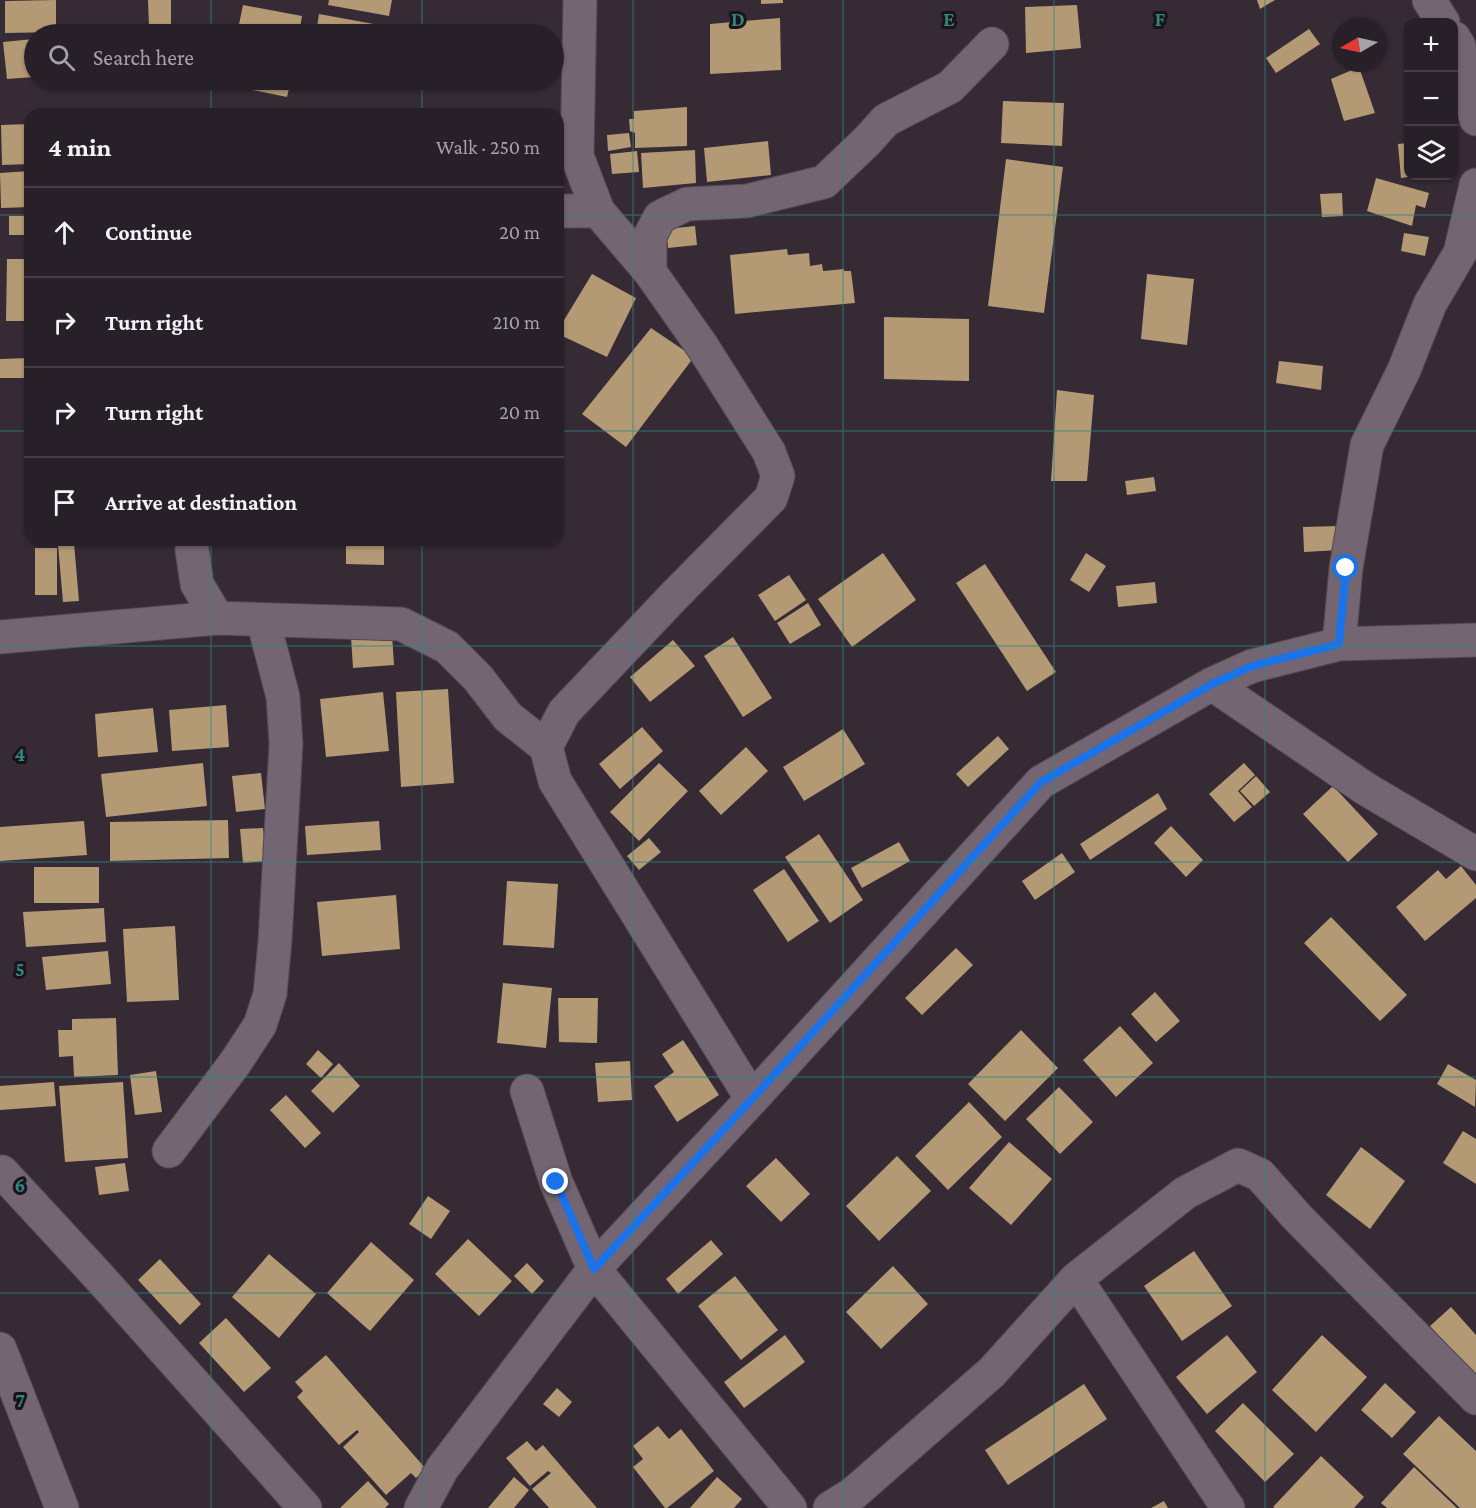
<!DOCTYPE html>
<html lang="en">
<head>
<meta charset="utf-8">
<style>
  :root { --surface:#282028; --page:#302830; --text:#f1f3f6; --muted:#a5a3a8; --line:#443e45 }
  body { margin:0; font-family:"Crimson Pro",serif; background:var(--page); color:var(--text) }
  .controls { position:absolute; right:18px; top:18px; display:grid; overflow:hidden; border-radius:12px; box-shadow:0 2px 4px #0004 }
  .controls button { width:54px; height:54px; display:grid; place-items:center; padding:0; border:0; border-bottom:2px solid var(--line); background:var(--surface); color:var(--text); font:30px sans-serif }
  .compass { position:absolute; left:1332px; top:18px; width:54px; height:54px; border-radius:50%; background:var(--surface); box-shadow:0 2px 4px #0004; rotate:261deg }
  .stop { position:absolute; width:18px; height:18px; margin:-14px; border:4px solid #1a73e8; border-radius:50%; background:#fff }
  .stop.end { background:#1a73e8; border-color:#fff; box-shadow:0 2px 6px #0008 }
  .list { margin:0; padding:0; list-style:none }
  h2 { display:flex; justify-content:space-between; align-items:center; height:78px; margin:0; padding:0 24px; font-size:26px }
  h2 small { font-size:20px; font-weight:400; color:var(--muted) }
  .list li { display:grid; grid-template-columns:39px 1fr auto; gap:18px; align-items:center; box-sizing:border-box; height:90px; padding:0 24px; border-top:2px solid var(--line) }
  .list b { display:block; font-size:22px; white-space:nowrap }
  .list em { font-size:20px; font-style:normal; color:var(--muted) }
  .icon { flex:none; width:33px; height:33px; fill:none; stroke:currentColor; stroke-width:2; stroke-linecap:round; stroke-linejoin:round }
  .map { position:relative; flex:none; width:1476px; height:1508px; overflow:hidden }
  .search { position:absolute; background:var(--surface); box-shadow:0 2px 4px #0004; left:24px; top:24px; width:540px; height:66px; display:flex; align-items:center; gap:15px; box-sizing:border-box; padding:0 21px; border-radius:33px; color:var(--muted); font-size:22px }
  .panel { position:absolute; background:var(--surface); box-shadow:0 2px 4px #0004; left:24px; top:108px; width:540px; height:438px; border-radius:18px }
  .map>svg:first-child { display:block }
  .building { fill:#b39974 }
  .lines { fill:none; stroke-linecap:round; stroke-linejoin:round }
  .minor-casing { stroke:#534953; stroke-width:35 }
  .minor { stroke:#746572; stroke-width:33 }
  .route { stroke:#1a73e8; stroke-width:8 }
  .grid { fill:none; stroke:#308681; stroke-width:1.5; stroke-opacity:0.55 }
  .grid-label { font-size:20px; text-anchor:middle; font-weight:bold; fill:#308681; stroke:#1a141a; stroke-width:6; stroke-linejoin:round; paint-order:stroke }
</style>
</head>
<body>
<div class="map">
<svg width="1476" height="1508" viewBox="0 0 1476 1508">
  <rect width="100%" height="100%" fill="#362a35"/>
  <path class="building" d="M56,0v32l-51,1v-32z
    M148,0h23v26l-22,1z
    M329,0h63l-3,16 -61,-11z
    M761,0h22v3l-22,1z
    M1257,0h18l-15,9z
    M243,5l59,11 -3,18h-62z
    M1077,5l4,43 -55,5 -1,-46z
    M319,14l71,13 -1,7h-73z
    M780,18l1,52 -71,4v-50z
    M1309,29l11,15 -44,29 -10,-15z
    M532,31v3h-43v-2z
    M34,39v38l-27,2 -4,-37z
    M1359,67l16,46 -31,8 -13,-42z
    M229,80h62l-4,17 -59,-12z
    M356,80h25l-1,5 -24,-4z
    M1003,101l61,2 -2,43 -61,-3z
    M687,107v39l-52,2v-15l-5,-2 -1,-12h5v-8z
    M30,124v40l-28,1 -1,-40z
    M629,133l2,14 -23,4 -1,-16z
    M768,141l3,34 -64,7 -3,-34z
    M1408,143v34l-7,1 -3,-34z
    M695,150l1,33 -53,5 -2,-35z
    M637,151l2,21 -27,2 -2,-20z
    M1006,159l57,8 -19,146 -56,-7z
    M30,171v36l-29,1 -1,-35z
    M1376,178l53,15 -4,15 -9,-3 -4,21 -45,-15z
    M1342,193l1,23 -21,1 -2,-23z
    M9,216h21l-1,19h-20z
    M695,226l2,19 -29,3 -2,-19z
    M1404,233l25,4 -4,19 -24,-5z
    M787,249l1,6 21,-2 1,13 12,-2 1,7 21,-2v2h7l4,32 -120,11 -5,-59z
    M7,259h23v62h-24z
    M592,274l44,24 -29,59 -49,-23v-4z
    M1147,274l47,5 -7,66 -46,-6z
    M884,317l85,2v62l-85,-2z
    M651,328l43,29 -68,90 -44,-33z
    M30,358v20h-30v-19z
    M1279,361l44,5 -2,24 -45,-7z
    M1057,390l37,5 -7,86h-36z
    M1154,477l2,14 -29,4 -2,-14z
    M1339,526l1,24 -36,2 -1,-25z
    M346,540h38v25l-38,-1z
    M74,543l5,58 -16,1 -5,-57z
    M35,548h22v47h-22z
    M883,553l33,47 -64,47 -34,-48z
    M1086,553l20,13 -17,26 -19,-12z
    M985,564l71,108 -29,19 -71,-108z
    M789,575l17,25 -31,21 -17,-26z
    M1155,582l2,21 -39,4 -2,-21z
    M808,603l13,22 -31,19 -13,-21z
    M392,634l2,31 -41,3 -2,-31z
    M733,637l39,61 -29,19 -39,-61z
    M673,640l22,26 -45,36 -20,-25z
    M448,689l6,94 -53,4 -5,-95z
    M383,692l6,59 -63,6 -6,-58z
    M226,705l3,42 -57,4 -3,-41z
    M153,708l5,44 -60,5 -3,-43z
    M642,727l21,24 -43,38 -21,-25z
    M843,729l22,35 -61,37 -21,-34z
    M998,736l11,13 -41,38 -12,-13z
    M746,747l22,24 -47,44 -22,-24z
    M203,763l4,43 -101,11 -5,-43z
    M659,763l29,28 -49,50 -29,-29z
    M1244,763l11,12 -17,16 14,16 -18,15 -25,-28z
    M261,773l4,36 -29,3 -4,-36z
    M1256,776l14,16 -16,14 -14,-15z
    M1333,786l45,48 -30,28 -45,-48z
    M1158,793l9,16 -77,51 -10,-16z
    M228,820l1,38 -119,3v-39z
    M84,821l3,34 -87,6v-34z
    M379,821l2,29 -74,5 -2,-29z
    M1171,826l32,34 -17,17 -32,-34z
    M263,828l4,33 -24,2 -3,-34z
    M819,834l44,66 -33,23 -45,-66z
    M649,838l12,14 -22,18 -12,-14z
    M899,842l11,19 -48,27 -11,-20z
    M1062,853l13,19 -40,28 -13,-19z
    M1461,866l15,19v13l-51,43 -29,-34 42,-37 8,9z
    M34,867h65v36h-65z
    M784,869l35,52 -31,21 -35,-52z
    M507,881l51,3 -4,64 -51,-3z
    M396,895l4,54 -78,7 -5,-54z
    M104,908l2,34 -80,5 -3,-35z
    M1331,917l76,78 -27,26 -76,-78z
    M175,926l4,74 -52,2 -4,-73z
    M956,948l17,17 -51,50 -17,-17z
    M108,951l3,33 -65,6 -4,-33z
    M503,983l49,5 -6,60 -49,-5z
    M1155,992l25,29 -24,21 -25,-28z
    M558,998h40l-1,45 -38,-1z
    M116,1018l2,57 -44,2 -1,-21 -14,1 -1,-27h14v-11z
    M1120,1026l33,37 -37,34 -33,-37z
    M1021,1030l37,38 -53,53 -37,-37z
    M683,1040l36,55 -42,27 -23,-36 20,-14 -12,-18z
    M318,1050l15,14 -12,14 -15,-14z
    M630,1061l2,39 -34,2 -3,-39z
    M339,1063l21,23 -27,27 -22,-22z
    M1448,1064l28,16 -1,27 -38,-23z
    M156,1071l6,41 -27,3 -5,-40z
    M54,1082l2,24 -56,4v-24z
    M123,1082l5,76 -63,4 -6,-76z
    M1059,1087l34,35 -33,32 -34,-35z
    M286,1095l35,38 -16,15 -35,-38z
    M969,1102l33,35 -54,53 -33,-34z
    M1463,1131l13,8v45l-33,-21z
    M1009,1142l43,37 -41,46 -42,-37z
    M1361,1147l44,34 -35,48 -44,-34z
    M897,1156l34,35 -52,50 -33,-35z
    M776,1158l34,36 -29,28 -35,-36z
    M125,1163l4,28 -30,4 -4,-28z
    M428,1196l22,15 -19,28 -22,-15z
    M468,1239l44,42 -33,35 -44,-42z
    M711,1240l12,14 -45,40 -12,-15z
    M371,1242l43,38 -44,51 -43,-38z
    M1194,1251l38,55 -50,35 -38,-55z
    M269,1254l47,40 -37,44 -47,-41z
    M160,1259l41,45 -21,21 -42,-45z
    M527,1263l17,18 -12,13 -18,-18z
    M893,1266l35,38 -47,45 -35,-37z
    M735,1276l43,54 -37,30 -43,-54z
    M1451,1307l25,28v42l-46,-51z
    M226,1318l45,50 -27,24 -45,-49z
    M785,1335l20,27 -61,46 -20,-26z
    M1227,1335l30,37 -50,42 -31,-37z
    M1322,1335l45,42 -51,55 -44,-42z
    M326,1355l100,114 -10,9 -5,-5 -25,22 -43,-48 16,-15 -2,-2 -18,15 -42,-48 6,-6 -8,-9z
    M1385,1383l31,29 -24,26 -31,-28z
    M1084,1384l23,35 -99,66 -23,-35z
    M557,1388l15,14 -13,15 -16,-13z
    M1243,1403l51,51 -29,28 -50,-51z
    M1439,1416l37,35v57h-16l-57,-54z
    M658,1426l11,13 12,-10 33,42 -47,37h-2l-32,-41 10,-8 -10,-13z
    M527,1441l9,10 7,-6 54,63h-48l-17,-19 19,-16 -3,-2 -18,15 -24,-28z
    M1321,1456l43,41 -10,11h-79l-2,-1z
    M1414,1467l43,41h-70l-6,-5z
    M514,1477l15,13 -15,18h-26z
    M717,1477l25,22 -8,9h-44z
    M368,1481l21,23 -4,4h-45z
    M1164,1501l4,7h-17z"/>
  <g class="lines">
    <g class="minor-casing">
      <path id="minor" d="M580,0l-3,156 21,55 52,61 52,74 67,106 9,24 -7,22 -96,97 -111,117 -18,35 9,34 197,318
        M1429,0l14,22
        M1454,38l5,8 17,73
        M558,211h40
        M650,272v-36l10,-19 27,-13 60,-3 77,-19 43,-41 19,-21 64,-33 42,-43
        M192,540v10l5,34 20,34
        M0,637l217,-19 184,6 46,23 31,31 30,39 38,30
        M1339,644l7,-76 21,-123 37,-75 26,-66 30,-51 16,-68
        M1212,684l154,105 110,65
        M527,1091l29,91 38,87 196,239
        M169,1151l66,-88 25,-38 10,-31 5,-53 11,-197 -3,-47 -20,-77
        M0,1172h2l99,107 204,229
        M1076,1279l152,229
        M0,1349l62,159
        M421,1508l21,-39 152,-200 158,-170 289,-317 171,-98 40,-18 87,-22 137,-4
        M830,1508l24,-15 138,-121 84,-93 109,-86 53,-28 22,10 37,42 179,181"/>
    </g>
    <use href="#minor" class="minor"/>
  </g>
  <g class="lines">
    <path class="route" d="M556,1182l38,87 158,-170 289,-317 171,-98 40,-18 87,-22 7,-76"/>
  </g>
  <path class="grid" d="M211,0v34M422,0v34M633,0v1508M843,0v1508M1054,0v1508M1265,0v1508M211,80v34M422,80v34M0,215h30M558,215h918M0,431h30M558,431h918M211,540v968M422,540v968M0,646h1476M0,862h1476M0,1077h1476M0,1293h1476"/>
  <g class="grid-label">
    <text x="738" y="26">D</text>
    <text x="949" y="26">E</text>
    <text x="1160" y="26">F</text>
    <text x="20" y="761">4</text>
    <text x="20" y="976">5</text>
    <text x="20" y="1192">6</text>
    <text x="20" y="1407">7</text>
  </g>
</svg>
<div class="controls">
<button>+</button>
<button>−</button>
<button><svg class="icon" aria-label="layers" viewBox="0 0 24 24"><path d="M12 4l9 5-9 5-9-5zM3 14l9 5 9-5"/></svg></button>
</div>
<svg class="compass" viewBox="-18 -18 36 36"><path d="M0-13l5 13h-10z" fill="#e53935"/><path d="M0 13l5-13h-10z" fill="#a5a3a8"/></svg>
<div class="stop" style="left:1346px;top:568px"></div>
<div class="stop end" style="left:556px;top:1182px"></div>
<div class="search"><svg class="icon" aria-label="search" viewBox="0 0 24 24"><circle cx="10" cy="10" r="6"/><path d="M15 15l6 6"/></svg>Search here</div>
<section class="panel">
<h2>4 min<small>Walk · 250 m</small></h2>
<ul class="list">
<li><svg class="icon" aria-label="ahead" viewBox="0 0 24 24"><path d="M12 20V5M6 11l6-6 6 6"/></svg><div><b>Continue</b></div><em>20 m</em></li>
<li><svg class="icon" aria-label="right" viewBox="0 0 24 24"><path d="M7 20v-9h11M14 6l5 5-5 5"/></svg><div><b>Turn right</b></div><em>210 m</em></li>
<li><svg class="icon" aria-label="right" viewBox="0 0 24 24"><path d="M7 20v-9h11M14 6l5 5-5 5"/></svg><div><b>Turn right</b></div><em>20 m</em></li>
<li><svg class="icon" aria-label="arrive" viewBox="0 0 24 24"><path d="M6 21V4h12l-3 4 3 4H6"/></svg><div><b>Arrive at destination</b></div></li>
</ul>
</section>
</div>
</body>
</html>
